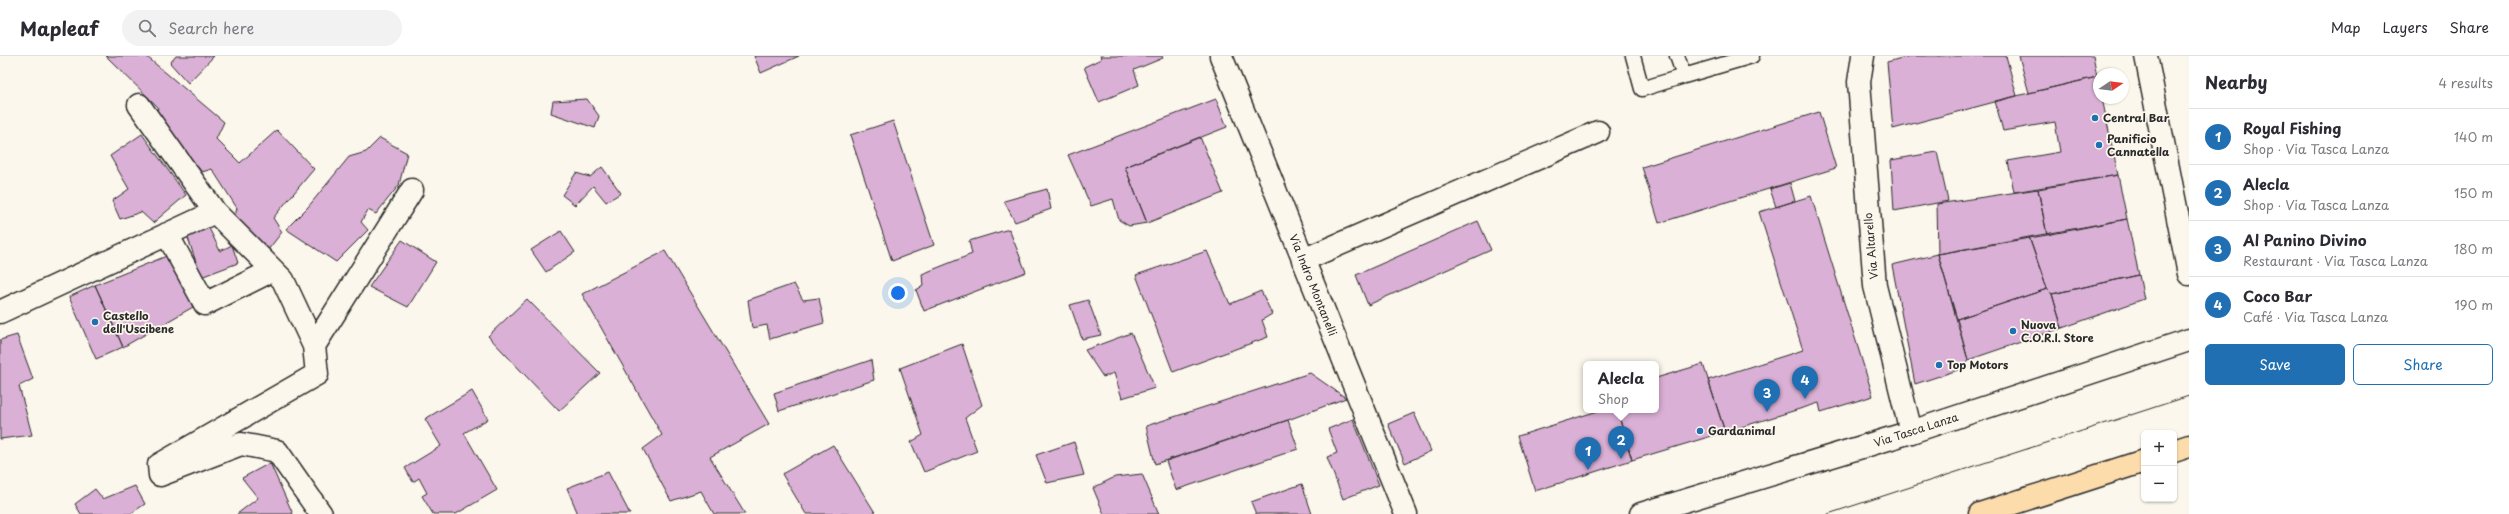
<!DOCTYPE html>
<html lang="en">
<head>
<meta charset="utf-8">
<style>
  :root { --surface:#fff; --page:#f2f2f3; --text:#2b2b33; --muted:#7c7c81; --line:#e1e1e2; --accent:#1f6fb2 }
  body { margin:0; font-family:"Playpen Sans",sans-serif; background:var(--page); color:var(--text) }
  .controls { position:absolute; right:12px; bottom:12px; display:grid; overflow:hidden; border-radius:6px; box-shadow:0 1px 3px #0004 }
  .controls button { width:36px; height:36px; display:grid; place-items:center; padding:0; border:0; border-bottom:1px solid var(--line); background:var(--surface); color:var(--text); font:20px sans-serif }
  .compass { position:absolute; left:2093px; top:12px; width:36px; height:36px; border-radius:50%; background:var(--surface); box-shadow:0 1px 3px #0004; rotate:77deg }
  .you { position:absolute; left:898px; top:237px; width:14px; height:14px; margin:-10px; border:3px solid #fff; border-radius:50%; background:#1a73e8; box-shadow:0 0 0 6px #1a73e833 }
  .badge { display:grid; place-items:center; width:26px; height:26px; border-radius:50%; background:var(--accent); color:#fff; font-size:13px; font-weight:700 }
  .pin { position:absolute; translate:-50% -33px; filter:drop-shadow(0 1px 2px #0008) }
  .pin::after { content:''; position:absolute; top:21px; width:14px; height:12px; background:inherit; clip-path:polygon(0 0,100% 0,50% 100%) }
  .popup { position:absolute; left:1583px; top:305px; width:76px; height:52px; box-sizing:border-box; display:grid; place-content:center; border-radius:6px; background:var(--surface); filter:drop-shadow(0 1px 3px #0005); font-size:13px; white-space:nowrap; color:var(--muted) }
  .popup b { font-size:15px; color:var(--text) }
  .popup::after { content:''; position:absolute; left:50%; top:100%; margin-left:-8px; border:8px solid transparent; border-top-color:var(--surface) }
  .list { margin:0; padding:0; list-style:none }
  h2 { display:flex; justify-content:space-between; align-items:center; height:52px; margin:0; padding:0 16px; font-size:17px }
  h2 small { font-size:13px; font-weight:400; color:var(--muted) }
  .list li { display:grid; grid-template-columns:26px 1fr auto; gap:12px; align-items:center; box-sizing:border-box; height:56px; padding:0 16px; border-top:1px solid var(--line) }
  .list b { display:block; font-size:15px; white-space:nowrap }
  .list p { margin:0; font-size:13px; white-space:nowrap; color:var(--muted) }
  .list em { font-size:13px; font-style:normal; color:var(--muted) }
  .actions { display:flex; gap:8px; padding:12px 16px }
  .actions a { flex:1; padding:9px 0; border:1px solid var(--accent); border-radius:6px; text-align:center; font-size:14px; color:var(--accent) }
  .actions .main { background:var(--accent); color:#fff }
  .icon { flex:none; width:22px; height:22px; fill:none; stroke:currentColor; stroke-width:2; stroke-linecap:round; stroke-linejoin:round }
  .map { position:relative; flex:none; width:2189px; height:458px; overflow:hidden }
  header { display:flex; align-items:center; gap:24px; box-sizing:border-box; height:56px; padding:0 20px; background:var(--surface); border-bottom:1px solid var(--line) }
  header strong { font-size:19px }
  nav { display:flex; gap:22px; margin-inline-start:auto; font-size:14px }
  .search { width:280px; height:36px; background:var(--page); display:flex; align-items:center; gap:10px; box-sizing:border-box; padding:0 14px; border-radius:22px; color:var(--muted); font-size:15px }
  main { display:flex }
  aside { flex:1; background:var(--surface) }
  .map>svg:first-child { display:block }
  .building { fill:#dbb0d6; stroke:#2b2b2b }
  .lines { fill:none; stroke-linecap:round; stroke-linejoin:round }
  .service-casing { stroke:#2b2b2b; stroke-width:17 }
  .minor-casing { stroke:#2b2b2b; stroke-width:25 }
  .tertiary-casing { stroke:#2b2b2b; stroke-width:25 }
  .primary-casing { stroke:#2b2b2b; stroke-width:25 }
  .service { stroke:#fbf7ec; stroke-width:14 }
  .minor { stroke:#fbf7ec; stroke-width:22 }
  .tertiary { stroke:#fbf7ec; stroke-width:22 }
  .primary { stroke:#fddcac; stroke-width:22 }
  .tram { stroke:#2b2b2b; stroke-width:1 }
  .poi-dot { fill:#1f6fb2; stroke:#fbf7ec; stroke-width:1.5 }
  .labels { text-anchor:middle; stroke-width:3.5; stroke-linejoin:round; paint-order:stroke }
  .poi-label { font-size:11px; font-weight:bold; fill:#2b2b2b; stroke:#fbf7ec; text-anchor:start }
  .street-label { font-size:11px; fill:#2b2b2b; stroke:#fbf7ec }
</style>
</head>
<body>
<header>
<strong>Mapleaf</strong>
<div class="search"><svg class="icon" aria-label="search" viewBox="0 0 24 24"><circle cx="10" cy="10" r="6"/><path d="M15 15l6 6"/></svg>Search here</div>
<nav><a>Map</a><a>Layers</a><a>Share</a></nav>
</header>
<main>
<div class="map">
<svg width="2189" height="458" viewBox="0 0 2189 458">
  <rect width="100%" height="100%" fill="#fbf7ec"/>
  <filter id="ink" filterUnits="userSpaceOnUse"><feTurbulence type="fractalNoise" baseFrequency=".025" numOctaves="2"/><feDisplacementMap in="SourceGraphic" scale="8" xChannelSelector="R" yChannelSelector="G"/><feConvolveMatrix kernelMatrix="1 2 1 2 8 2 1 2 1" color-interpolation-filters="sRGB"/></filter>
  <g filter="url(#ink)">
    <path class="building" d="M106,0h40l78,66 -8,17 24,24 37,-33 37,39 -41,49 9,14 -18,23 -31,-31 4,-16 -25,-39 -10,3 -47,-54 3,-11z
      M176,0h38l-26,27 -18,-20z
      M754,0h45l-38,17z
      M1100,0h62l1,2 -29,12 5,15 -40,17 -15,-35 17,-8z
      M1909,0h97l11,40 -124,33 -6,-67z
      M2019,0h74l4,21 -68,16z
      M2097,21l2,21h3l16,77 -104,17 -6,-31 52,-9 -5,-30 -52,9 -8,-30z
      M587,43l12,17 -4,12 -44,-15 2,-12z
      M1216,43l11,28 -102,40 22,56 -18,3 -10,-6 -6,-21 -22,7 -23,-51z
      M1819,56l17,56 -177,55 -17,-56z
      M893,65l41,124 -42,16 -42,-126z
      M142,78l44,61 -33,28 -12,-11 -21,7 -8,-18 17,-12 -19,-33z
      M1200,81l23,56 -76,30 -22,-56z
      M380,82l27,15 -8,32 -23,29 -8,-4 -7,12 7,8 -32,32 -50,-33 22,-22 41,-50 17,-5z
      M1937,96l11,49 -54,10 -3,-51z
      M602,111l19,26 -15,9 -13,-16 -18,19 -13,-10 14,-22 14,4z
      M2118,119l9,44 -80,16 -9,-46z
      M1790,127l5,18 -19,6 -6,-18z
      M1047,133l4,20 -36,13 -11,-21z
      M2038,133l9,46 -109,19 -1,-50z
      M1811,140l62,200 -52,16 -2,-9 -94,29 -17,-52 95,-30 -44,-138z
      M2127,163l12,56 -87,19 -5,-5 -18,-52z
      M1478,165l13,29 -123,55 -12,-30z
      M209,172l11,23 12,-6 6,18 -37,14 -14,-42z
      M1009,173l17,43 -102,39 -8,-21 7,-4 -1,-12 50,-20 -3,-13z
      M561,175l14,21 -29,20 -15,-22z
      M2029,181l18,52 -90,30 -19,-65z
      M402,184l34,22 -28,45 -39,-20z
      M665,195l104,173 -59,33 35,57h-31l-13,-23 -30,10 -28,-52 19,-14 -80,-141z
      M1207,195l23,53 31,-13 11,23 -10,6 6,17 -95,35 -37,-97z
      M1938,198l30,106 -4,8 -49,16 -23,-119z
      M169,199l24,52 -70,40 -28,-62z
      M2139,219l5,24 -82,29 -10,-34z
      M794,228l9,16 16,-2 5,25 -54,16 -3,-14 -15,3 -4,-28z
      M95,229l28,62 -27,12 -27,-62z
      M2047,233l5,5 10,34 -94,32 -11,-41z
      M527,243l73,74 -41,38 -71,-75z
      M1088,244l13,35 -19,4 -12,-34z
      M1131,277l24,55 -33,10 -8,-25 -11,4 -18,-27z
      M17,279l16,44 -14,7 13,49 -32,4v-99z
      M962,288l20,61 -17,13 12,33 -53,21 -13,-30 12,-7 -23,-67z
      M871,304l3,20 -95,31 -5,-18z
      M1703,308l22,68 -93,28 -15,-50h39v-32z
      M1310,317l36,25 -58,22 -133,44 -9,-38z
      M472,335l16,28 -24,14 33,57 -41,24h-23l-11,-18 5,-3 -8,-15 -6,4 -8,-14 36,-22 -16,-27z
      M1601,354h16l15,50 -97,31 -17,-55z
      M1414,357l17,38 -26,12 -17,-39z
      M1353,363l26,66 -36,14 -16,-42 10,-4 -9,-24z
      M1288,364l10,29 -122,41 -10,-29z
      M1074,386l10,33 -37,8 -11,-28z
      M833,389l43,69h-70l-24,-40z
      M270,407l23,51h-56l21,-16 -16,-20z
      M608,416l22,42h-52l-11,-26z
      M1142,418l17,40h-55l-11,-26 22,-11z
      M1302,428l10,30h-56l-5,-12z
      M135,430l10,18 -15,10h-49l-6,-10 20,-15 8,10z"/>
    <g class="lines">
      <g class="service-casing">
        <path id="service" d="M1633,0l9,33 42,-13
          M1677,0l7,20 68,-20"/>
      </g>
      <g class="minor-casing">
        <path id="minor" d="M1221,0l185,458
          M1863,0l-4,26 16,204 36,146
          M139,49l76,107
          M167,178l38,70 68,-34
          M1303,204l295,-128
          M0,256l215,-100 68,68 31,66 3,28 -158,91 1,10 81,-31 36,7 44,63
          M314,290l98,-156"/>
      </g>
      <g class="tertiary-casing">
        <path id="tertiary" d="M2146,0l43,218
          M1641,458l270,-82 278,-92"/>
      </g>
      <g class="primary-casing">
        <path id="primary" d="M2174,395l15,-5
          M1980,458l164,-53"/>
      </g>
      <use href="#service" class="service"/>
      <use href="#minor" class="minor"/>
      <use href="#tertiary" class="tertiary"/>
      <use href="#primary" class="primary"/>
      <path class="tram" d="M1828,458l361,-118"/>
    </g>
  </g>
  <g class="poi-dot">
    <circle cx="2095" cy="62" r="4"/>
    <circle cx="2099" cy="89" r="4"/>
    <circle cx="95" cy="266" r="4"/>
    <circle cx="2013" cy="275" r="4"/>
    <circle cx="1939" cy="309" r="4"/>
    <circle cx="1700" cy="375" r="4"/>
  </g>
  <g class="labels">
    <g class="poi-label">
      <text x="2103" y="66">Central Bar</text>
      <text x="2107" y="87">Panificio<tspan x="2107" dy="13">Cannatella</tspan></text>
      <text x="103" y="264">Castello<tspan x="103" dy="13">dell'Uscibene</tspan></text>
      <text x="2021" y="273">Nuova<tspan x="2021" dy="13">C.O.R.I. Store</tspan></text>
      <text x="1947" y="313">Top Motors</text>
      <text x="1708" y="379">Gardanimal</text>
    </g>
    <g class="street-label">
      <text transform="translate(1871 190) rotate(-95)" y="4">Via Altarello</text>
      <text transform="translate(1313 229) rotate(68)" y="4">Via Indro Montanelli</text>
      <text transform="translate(1916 374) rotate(-18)" y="4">Via Tasca Lanza</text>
    </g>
  </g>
</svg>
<div class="controls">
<button>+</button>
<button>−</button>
</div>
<svg class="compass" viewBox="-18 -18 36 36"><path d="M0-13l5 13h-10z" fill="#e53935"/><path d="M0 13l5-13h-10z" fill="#7c7c81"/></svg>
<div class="you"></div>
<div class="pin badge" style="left:1588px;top:414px">1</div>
<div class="pin badge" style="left:1621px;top:403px">2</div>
<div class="popup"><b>Alecla</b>Shop</div>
<div class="pin badge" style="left:1767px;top:356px">3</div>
<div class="pin badge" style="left:1805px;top:343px">4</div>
</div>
<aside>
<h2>Nearby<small>4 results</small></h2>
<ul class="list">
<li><span class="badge">1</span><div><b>Royal Fishing</b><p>Shop · Via Tasca Lanza</p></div><em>140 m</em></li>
<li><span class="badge">2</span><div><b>Alecla</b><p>Shop · Via Tasca Lanza</p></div><em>150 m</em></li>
<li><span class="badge">3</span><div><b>Al Panino Divino</b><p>Restaurant · Via Tasca Lanza</p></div><em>180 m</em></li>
<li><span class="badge">4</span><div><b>Coco Bar</b><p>Café · Via Tasca Lanza</p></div><em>190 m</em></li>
</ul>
<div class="actions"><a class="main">Save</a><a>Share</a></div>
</aside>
</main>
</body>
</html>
